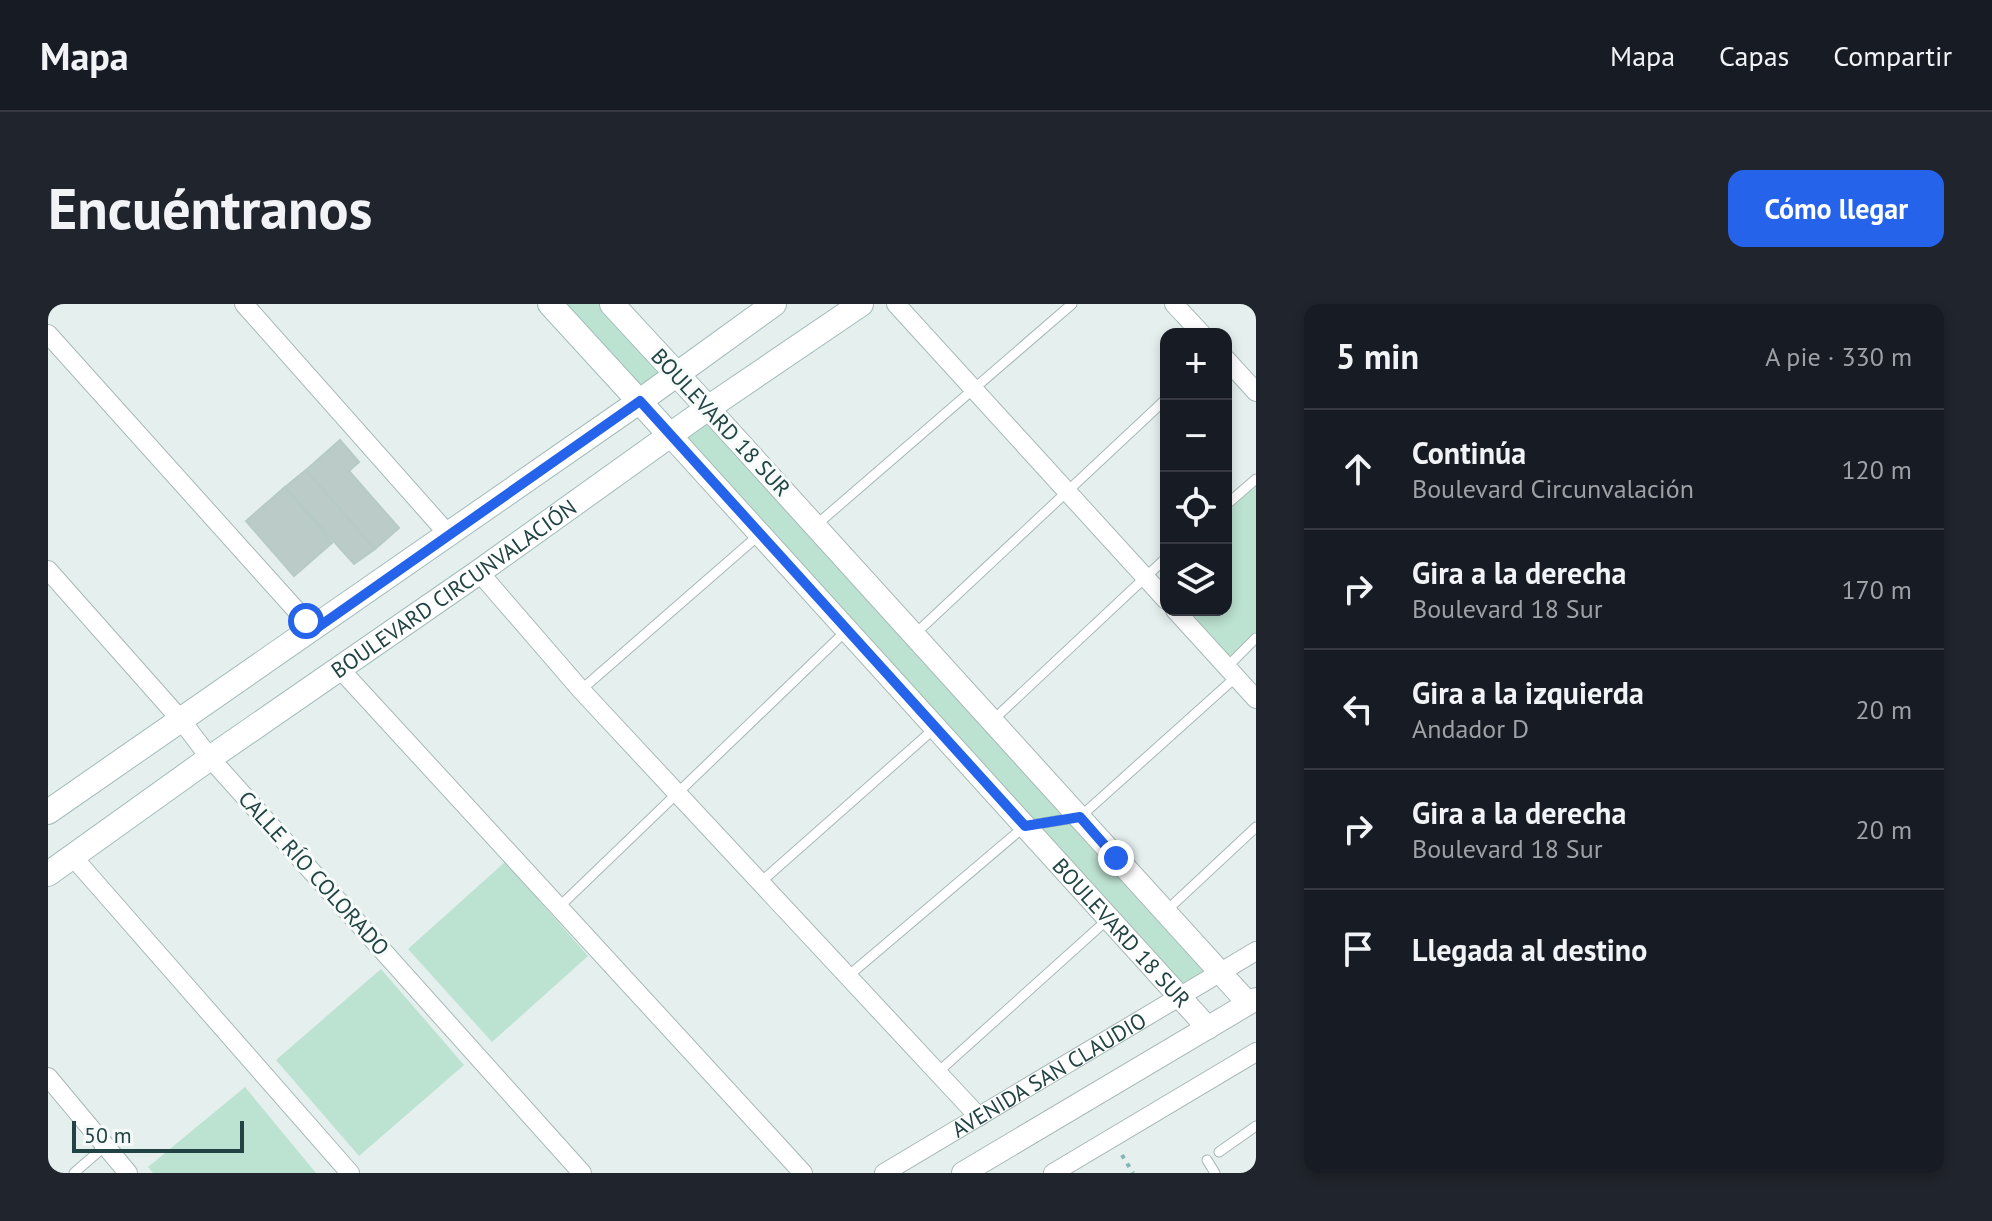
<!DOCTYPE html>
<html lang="es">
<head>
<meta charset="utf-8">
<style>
  :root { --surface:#171b24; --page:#20242c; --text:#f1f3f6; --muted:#9ea1a6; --line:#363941; --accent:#2563eb }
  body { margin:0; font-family:"PT Sans",sans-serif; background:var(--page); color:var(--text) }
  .controls { position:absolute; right:24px; top:24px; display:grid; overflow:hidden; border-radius:16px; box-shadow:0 4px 12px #0003 }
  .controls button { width:72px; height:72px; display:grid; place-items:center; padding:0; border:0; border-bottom:2px solid var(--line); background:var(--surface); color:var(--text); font:40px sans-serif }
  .scale { position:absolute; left:24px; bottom:20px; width:172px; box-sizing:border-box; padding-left:8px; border:4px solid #224343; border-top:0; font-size:22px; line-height:28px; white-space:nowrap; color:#224343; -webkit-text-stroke:6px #f6fbfa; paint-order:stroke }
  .stop { position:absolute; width:24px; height:24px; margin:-18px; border:6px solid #2563eb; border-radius:50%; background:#fff }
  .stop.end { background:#2563eb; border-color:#fff; box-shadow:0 2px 8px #0008 }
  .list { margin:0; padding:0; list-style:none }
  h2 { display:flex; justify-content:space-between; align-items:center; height:104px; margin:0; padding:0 32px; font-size:34px }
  h2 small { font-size:26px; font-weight:400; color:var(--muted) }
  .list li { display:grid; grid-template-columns:52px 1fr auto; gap:24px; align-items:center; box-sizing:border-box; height:120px; padding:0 32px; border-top:2px solid var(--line) }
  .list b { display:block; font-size:30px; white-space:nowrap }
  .list p { margin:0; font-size:26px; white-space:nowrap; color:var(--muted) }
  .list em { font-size:26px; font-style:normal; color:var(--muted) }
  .icon { flex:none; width:44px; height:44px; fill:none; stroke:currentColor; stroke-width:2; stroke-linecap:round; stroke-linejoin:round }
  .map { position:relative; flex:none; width:1208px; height:869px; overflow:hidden; border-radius:16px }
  header { display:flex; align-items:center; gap:48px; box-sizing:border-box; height:112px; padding:0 40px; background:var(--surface); border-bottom:2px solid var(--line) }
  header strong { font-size:38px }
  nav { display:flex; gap:44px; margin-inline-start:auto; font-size:28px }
  .intro { display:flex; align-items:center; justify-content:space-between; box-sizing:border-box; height:192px; padding:0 48px }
  h1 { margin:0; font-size:56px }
  .button { padding:20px 36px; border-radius:16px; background:var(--accent); color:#fff; font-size:28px; font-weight:700 }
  main { display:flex; gap:48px; padding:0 48px }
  aside { flex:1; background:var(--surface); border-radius:16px; box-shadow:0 4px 12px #0003 }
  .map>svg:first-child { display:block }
  .green { fill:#bce2d1 }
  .building { fill:#bacbc8; stroke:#b6cac7; stroke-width:2 }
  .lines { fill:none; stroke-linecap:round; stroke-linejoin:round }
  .service-casing { stroke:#a7b8b7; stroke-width:11 }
  .minor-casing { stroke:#a7b8b7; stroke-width:20 }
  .tertiary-casing { stroke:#a7b8b7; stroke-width:24 }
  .secondary-casing { stroke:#a2bcbb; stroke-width:26 }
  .path { stroke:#82b6b4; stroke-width:4; stroke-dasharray:4 6; stroke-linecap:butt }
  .service { stroke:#fff; stroke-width:9 }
  .minor { stroke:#fff; stroke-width:18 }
  .tertiary { stroke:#fff; stroke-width:22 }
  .secondary { stroke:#fff; stroke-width:24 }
  .route { stroke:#2563eb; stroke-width:10 }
  .labels { text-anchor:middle; stroke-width:6; stroke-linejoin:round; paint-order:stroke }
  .street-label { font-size:22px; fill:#224343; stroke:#f6fbfa }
</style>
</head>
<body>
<header>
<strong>Mapa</strong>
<nav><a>Mapa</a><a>Capas</a><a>Compartir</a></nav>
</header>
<div class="intro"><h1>Encuéntranos</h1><a class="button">Cómo llegar</a></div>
<main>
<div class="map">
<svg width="1208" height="869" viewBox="0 0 1208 869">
  <rect width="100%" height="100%" fill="#e5efee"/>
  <path class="green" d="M500,0h66l59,64 -39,28z
    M664,107l508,562 -40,24 -507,-557z
    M1208,181v147l-26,24 -41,-46h37v-97z
    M457,558l83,94 -96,86 -84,-93z
    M333,665l83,96 -105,91 -83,-96z
    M197,783l71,86h-163l-5,-6z"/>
  <path class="building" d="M292,136l19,22 -10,9 50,57 -24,21 -69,-79z
    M258,166l69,79 -21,15 -69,-77z
    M237,183l47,56 -38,33 -48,-55z"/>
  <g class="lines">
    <g class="service-casing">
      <path id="service" d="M1178,201l30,-26
        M767,222l257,-222
        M867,330l251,-235
        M1179,363l29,-29
        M533,386l179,-156
        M944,417l174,-163
        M713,578l174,-154
        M511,603l288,-277
        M1117,608l91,-85
        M799,673l178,-151 55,-9 156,-140
        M889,769l170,-153
        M1171,848l37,-26
        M1159,856l8,13
        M26,869l31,-27"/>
    </g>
    <g class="minor-casing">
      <g id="minor">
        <path d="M196,0l204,230"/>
        <path d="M848,0l270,296"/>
        <path d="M1126,0l28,30"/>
        <path d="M0,30l266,296"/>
        <path d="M1178,55l30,33"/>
        <path d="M0,266l133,150 29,38 372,415"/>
        <path d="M431,268l102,118 398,427"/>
        <path d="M1127,306l81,89"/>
        <path d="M292,365l463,504"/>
        <path d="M25,553l277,316"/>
        <path d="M0,773l80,96"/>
        <path id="s1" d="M836,869l372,-222"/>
        <path d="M1005,869l203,-121"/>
      </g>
    </g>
    <g class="tertiary-casing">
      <g id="tertiary">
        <path d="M660,104l540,595"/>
        <path id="s2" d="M622,131l538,593"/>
        <path d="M915,869l293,-174"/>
      </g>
    </g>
    <g class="secondary-casing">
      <g id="secondary">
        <path d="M502,0l120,131"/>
        <path d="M564,0l96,104"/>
        <path d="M0,508l592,-411 134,-97"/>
        <path id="s3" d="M0,570l162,-116 269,-186 229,-164 153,-104"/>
      </g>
    </g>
    <path class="path" d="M1074,851l11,18"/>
    <use href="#service" class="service"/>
    <use href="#minor" class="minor"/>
    <use href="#tertiary" class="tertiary"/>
    <use href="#secondary" class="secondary"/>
  </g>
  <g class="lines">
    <path class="route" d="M258,317l8,9 326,-229 385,425 55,-9 36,41"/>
  </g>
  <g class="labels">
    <g class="street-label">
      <text transform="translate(673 118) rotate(47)" y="8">BOULEVARD 18 SUR</text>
      <text dy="8" stroke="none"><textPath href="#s3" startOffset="496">BOULEVARD CIRCUNVALACIÓN</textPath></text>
      <text transform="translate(266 569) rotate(48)" y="8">CALLE RÍO COLORADO</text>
      <text dy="8" stroke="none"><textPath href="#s2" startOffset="672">BOULEVARD 18 SUR</textPath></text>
      <text dy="8" stroke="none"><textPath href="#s1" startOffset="192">AVENIDA SAN CLAUDIO</textPath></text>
    </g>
  </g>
</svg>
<div class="controls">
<button>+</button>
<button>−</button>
<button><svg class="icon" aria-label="locate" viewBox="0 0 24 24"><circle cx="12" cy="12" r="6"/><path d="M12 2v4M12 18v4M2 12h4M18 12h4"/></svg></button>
<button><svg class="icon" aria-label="layers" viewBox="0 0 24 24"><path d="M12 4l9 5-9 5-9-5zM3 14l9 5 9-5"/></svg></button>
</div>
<div class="scale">50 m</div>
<div class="stop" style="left:258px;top:317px"></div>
<div class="stop end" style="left:1068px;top:554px"></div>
</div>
<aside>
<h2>5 min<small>A pie · 330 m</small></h2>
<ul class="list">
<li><svg class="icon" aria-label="ahead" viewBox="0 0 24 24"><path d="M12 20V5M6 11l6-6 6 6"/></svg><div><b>Continúa</b><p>Boulevard Circunvalación</p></div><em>120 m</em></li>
<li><svg class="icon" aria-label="right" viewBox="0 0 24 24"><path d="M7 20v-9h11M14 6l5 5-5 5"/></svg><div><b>Gira a la derecha</b><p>Boulevard 18 Sur</p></div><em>170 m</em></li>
<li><svg class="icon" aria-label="left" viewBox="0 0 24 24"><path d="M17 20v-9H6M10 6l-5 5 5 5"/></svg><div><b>Gira a la izquierda</b><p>Andador D</p></div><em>20 m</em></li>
<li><svg class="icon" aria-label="right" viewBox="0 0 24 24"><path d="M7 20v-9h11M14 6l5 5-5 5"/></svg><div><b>Gira a la derecha</b><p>Boulevard 18 Sur</p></div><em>20 m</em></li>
<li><svg class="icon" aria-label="arrive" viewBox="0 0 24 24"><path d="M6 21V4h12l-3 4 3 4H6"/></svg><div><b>Llegada al destino</b></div></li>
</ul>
</aside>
</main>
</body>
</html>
